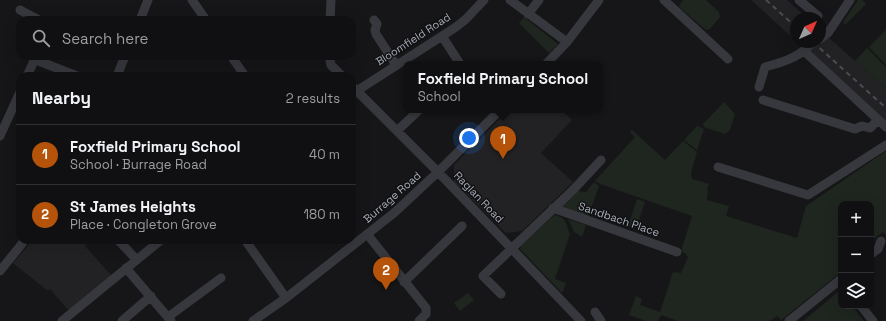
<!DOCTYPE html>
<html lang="en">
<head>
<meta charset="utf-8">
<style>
  :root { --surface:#101012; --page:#1e1e20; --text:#f1f3f6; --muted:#9c9d9f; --line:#303032; --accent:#b45309 }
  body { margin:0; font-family:"Space Grotesk",sans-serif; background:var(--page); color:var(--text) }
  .controls { position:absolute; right:12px; bottom:12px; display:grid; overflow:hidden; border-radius:8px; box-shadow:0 4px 16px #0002 }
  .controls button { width:36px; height:36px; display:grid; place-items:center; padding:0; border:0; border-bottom:1px solid var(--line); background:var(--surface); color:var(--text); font:20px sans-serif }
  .compass { position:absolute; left:790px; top:12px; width:36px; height:36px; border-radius:50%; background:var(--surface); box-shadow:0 4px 16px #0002; rotate:45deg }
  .you { position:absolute; left:469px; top:138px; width:14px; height:14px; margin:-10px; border:3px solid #fff; border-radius:50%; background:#1a73e8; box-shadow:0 0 0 6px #1a73e833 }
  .badge { display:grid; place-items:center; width:26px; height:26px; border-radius:50%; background:var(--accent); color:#fff; font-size:13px; font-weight:700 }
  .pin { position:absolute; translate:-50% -33px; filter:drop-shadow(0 1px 2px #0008) }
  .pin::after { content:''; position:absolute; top:21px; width:14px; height:12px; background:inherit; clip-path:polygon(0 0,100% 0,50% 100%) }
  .popup { position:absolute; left:403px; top:61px; width:200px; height:52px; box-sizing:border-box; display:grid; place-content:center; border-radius:8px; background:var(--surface); filter:drop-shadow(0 1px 3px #0005); font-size:13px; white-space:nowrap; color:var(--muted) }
  .popup b { font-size:15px; color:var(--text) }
  .popup::after { content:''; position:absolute; left:50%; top:100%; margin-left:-8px; border:8px solid transparent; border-top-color:var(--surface) }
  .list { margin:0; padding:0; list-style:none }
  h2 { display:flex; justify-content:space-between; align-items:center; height:52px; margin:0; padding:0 16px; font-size:17px }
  h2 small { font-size:13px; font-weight:400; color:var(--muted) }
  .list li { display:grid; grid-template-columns:26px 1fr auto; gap:12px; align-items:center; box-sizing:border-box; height:60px; padding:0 16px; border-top:1px solid var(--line) }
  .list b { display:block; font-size:15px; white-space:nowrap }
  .list p { margin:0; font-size:13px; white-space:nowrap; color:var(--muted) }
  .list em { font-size:13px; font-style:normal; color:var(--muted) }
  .icon { flex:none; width:22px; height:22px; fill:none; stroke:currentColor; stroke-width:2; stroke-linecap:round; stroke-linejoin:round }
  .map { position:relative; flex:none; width:886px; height:321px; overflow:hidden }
  .search { position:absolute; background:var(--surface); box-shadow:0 4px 16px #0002; left:16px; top:16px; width:340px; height:44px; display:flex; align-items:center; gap:10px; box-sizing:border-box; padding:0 14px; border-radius:12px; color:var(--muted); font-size:15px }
  .panel { position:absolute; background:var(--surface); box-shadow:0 4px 16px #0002; left:16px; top:72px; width:340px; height:172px; border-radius:12px }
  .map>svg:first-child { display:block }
  .built { fill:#222225 }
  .green { fill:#1e261f }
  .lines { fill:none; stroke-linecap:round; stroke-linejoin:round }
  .minor { stroke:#37383d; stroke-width:9 }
  .rail { stroke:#4a4c52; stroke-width:2; stroke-dasharray:5 4; stroke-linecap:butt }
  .minor-bridge { stroke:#37383d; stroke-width:9 }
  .labels { text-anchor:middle; stroke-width:3; stroke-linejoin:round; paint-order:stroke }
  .street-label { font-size:11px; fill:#a8adb8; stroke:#111113 }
</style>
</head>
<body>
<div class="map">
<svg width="886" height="321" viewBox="0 0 886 321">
  <rect width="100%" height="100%" fill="#161618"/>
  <path class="built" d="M751,0h36l20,18h-11v23z
    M820,30l66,58v34l-88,-80h22z
    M509,110h52l11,10 -31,33 32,29 -51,49 -16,2 -52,-51v-17z
    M33,240h57l-5,6 27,30 -43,35 -19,-22 -2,2 -35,-28z"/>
  <path class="green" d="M683,0h23l13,12 1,5 -10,12 -4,1 -27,-23 1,-3z
    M858,0h4l4,4 -21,21 -2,-3z
    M524,17l34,27 -9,9 -30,-30z
    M886,30v35l-17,-18z
    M867,48l19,19v21l-31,-27z
    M724,102l11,12 -5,16 -5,4 -21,-7 -1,-3z
    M697,126l7,3 -7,21 -13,-10z
    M632,130l33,30 18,-19 14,11 -6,21 1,6 17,5 -2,5 1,1 -1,10 22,6 -3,10 71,22 9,-32 80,-55v84l-3,-3 -12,9 3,4 -3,3v-44h-30v68l-60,48 -4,-4 -7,5h-92l-17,-6 -3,6h-12l-17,-6 7,-19 6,3 -2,6 20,7 13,-40 8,1 7,-16 -2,-3 -5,-3 11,-35 -92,-32 -5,-3 40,-44 -5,-5z
    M594,182l5,4 -11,31 -23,-7 -3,-4 16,-15 8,1z
    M637,199l8,3 -9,26 -8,-2z
    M554,215c12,2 12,9 16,19l-15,45 11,4 -4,10 -42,-44 1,-3z
    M568,219l18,6 -4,12 -8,-5z
    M839,291l2,2v13h11l12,15h-61z
    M468,293l6,7 -14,11 -6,-8z"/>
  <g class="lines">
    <path class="minor" d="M192,0l14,20
      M510,0l57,42
      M664,0l64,59
      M799,0l19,16
      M20,10l19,10
      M528,14l11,-14
      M140,20l8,-20
      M330,20l1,-20
      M374,20l3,4 -2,6 1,4 20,31
      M442,36l18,28
      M820,39l8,-6 22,-33
      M804,51l82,76
      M231,56l14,20
      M329,56l2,9 11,11
      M36,60l41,16
      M546,64l21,-22 32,-42
      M27,76l6,-13 3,-3v-4
      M117,76l8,-20
      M352,86l86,86 143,149
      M759,87l6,-20c15,-4 32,-9 43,-20
      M352,94l104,-67 10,-8 18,-19
      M763,100l92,29 7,-3 8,2 8,-8
      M397,131l22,-21
      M0,136l20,-44
      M718,167l90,28 78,-50
      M553,208l124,44
      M367,234l59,74v6l-7,7
      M118,240l19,20
      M245,240l41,58
      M871,254l7,-5 3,-8
      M126,268l45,53
      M0,271l25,-31
      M404,282l58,-56
      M501,294l-18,-18 91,-87 27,-29
      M861,306l12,15
      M595,312l6,9
      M168,317l53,-39
      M62,321l99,-81
      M122,321l29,-25
      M253,321l33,-23 108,-85 44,-41 62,-62
      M789,321l52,-42"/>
    <path class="rail" d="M766,0l30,27
      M813,42l73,66"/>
    <path class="minor-bridge" d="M808,46l7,-4"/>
  </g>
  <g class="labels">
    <g class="street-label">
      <text transform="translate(413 39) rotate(-33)" y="4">Bloomfield Road</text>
      <text transform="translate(392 197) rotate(-41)" y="4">Burrage Road</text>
      <text transform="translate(479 197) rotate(46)" y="4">Raglan Road</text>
      <text transform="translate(619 219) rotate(19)" y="4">Sandbach Place</text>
    </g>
  </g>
</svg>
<div class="controls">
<button>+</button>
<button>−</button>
<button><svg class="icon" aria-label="layers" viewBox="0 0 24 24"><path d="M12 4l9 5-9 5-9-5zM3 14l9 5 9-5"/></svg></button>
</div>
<svg class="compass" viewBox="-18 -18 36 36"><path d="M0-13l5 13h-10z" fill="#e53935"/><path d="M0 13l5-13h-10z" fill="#9c9d9f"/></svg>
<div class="you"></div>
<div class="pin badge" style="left:503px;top:159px">1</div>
<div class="popup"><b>Foxfield Primary School</b>School</div>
<div class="pin badge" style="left:386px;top:290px">2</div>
<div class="search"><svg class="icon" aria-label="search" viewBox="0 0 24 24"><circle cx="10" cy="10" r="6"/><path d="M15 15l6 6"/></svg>Search here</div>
<section class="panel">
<h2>Nearby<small>2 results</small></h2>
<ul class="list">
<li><span class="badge">1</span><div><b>Foxfield Primary School</b><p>School · Burrage Road</p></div><em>40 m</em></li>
<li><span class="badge">2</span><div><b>St James Heights</b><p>Place · Congleton Grove</p></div><em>180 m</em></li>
</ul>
</section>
</div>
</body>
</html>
